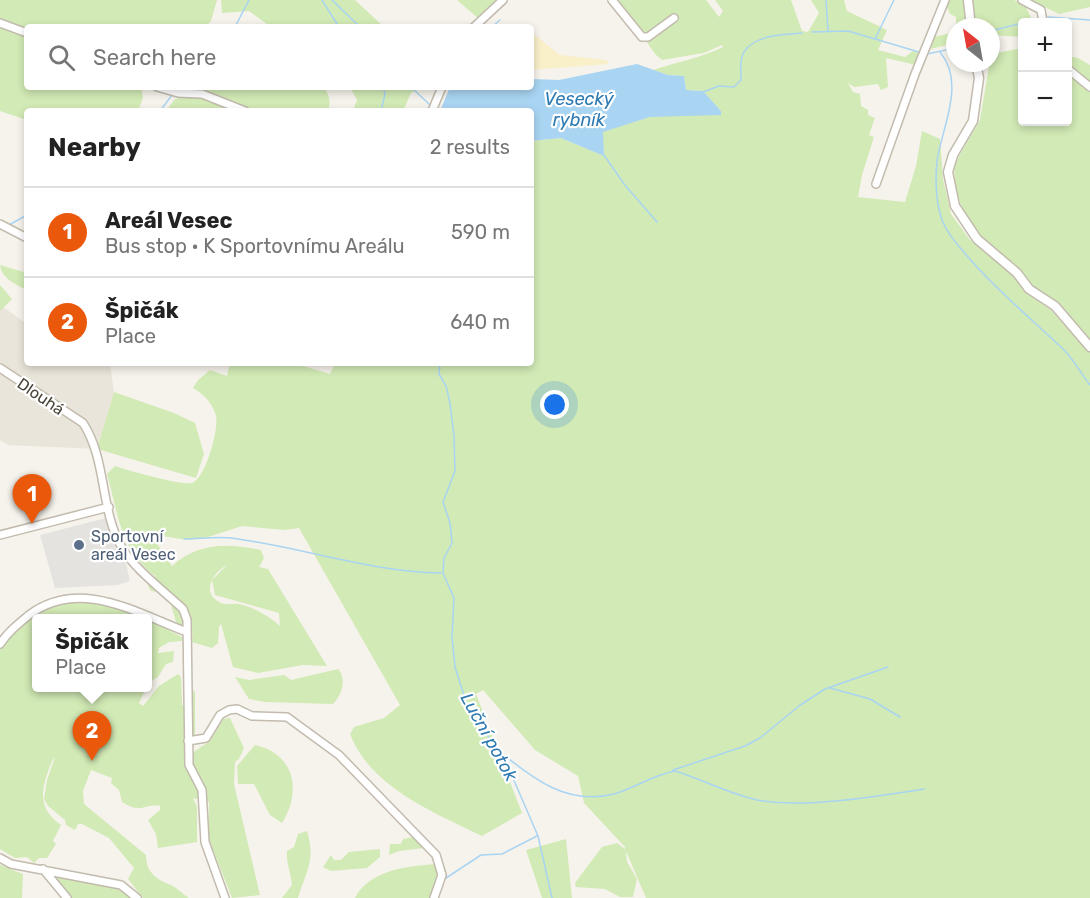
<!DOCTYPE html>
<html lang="en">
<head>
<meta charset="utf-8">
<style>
  :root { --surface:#fff; --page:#f6f6f6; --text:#222; --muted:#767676; --line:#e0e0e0; --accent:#ea580c }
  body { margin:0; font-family:Rubik,sans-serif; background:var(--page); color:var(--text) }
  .controls { position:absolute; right:18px; top:18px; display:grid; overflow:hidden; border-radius:6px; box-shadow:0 3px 9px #0003 }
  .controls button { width:54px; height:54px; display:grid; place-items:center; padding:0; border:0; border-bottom:2px solid var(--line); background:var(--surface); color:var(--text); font:30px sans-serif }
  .compass { position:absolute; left:946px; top:18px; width:54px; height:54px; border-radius:50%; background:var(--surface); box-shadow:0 3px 9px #0003; rotate:329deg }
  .you { position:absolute; left:555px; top:405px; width:21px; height:21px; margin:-15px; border:4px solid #fff; border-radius:50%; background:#1a73e8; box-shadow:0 0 0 9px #1a73e833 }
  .badge { display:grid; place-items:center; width:39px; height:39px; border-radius:50%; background:var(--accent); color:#fff; font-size:20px; font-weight:700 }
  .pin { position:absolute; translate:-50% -50px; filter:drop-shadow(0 2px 3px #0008) }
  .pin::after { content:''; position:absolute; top:32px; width:21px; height:18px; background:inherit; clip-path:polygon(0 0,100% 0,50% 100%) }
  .popup { position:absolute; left:32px; top:614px; width:120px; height:78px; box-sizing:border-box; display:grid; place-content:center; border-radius:6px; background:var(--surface); filter:drop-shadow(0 2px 4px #0005); font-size:20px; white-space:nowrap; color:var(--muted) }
  .popup b { font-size:22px; color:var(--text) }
  .popup::after { content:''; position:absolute; left:50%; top:100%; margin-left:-12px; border:12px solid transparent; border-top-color:var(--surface) }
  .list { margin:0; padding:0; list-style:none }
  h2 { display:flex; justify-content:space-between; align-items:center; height:78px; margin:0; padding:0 24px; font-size:26px }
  h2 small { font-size:20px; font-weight:400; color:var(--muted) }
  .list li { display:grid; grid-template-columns:39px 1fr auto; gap:18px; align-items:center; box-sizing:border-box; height:90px; padding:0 24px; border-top:2px solid var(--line) }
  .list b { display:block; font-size:22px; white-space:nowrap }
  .list p { margin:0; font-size:20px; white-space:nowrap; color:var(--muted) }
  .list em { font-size:20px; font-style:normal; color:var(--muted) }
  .icon { flex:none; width:33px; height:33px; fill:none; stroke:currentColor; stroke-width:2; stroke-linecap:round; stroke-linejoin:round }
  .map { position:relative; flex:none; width:1090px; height:898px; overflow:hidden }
  .search { position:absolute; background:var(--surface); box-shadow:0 3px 9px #0003; left:24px; top:24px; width:510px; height:66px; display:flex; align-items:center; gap:15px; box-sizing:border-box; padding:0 21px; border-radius:6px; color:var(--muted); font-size:22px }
  .panel { position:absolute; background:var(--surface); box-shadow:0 3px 9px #0003; left:24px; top:108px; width:510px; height:258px; border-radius:6px }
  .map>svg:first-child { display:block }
  .residential { fill:#eae5da }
  .green { fill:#d2eab5; fill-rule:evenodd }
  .sand { fill:#f9efc9 }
  .parking { fill:#e5e3e0 }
  .water { fill:#a9d4f2 }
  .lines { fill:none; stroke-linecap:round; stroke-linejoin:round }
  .stream { stroke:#a9d4f2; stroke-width:1.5 }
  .minor-casing { stroke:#c2bbae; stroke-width:10 }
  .tertiary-casing { stroke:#c2bbae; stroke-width:11 }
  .minor { stroke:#fff; stroke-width:7 }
  .tertiary { stroke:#fff; stroke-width:8 }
  .service-dot { fill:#5c6f8a; stroke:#fff; stroke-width:2 }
  .labels { text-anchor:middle; stroke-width:4.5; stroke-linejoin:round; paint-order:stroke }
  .street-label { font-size:16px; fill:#4b4439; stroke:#fff }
  .service-label { font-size:16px; fill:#4e5e75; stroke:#fff; text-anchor:start }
  .water-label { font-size:18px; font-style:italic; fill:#2e7ab2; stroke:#fff }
</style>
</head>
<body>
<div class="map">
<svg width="1090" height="898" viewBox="0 0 1090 898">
  <rect width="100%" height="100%" fill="#f6f3ec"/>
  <path class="residential" d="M0,305l27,19v39h83l4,29 -17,57 -89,-4 -8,-5z"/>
  <path class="green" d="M0,0h217l-6,21 -6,6h-178v4l-27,-12z
    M221,0h134l29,27h-113l-22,-16 -27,2z
    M457,0h42l-20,19z
    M618,0h88l13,17 4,-6 -8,-11h76l11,31 6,1 11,-19 -8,-13h33l3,11 40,19 -9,20 27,7 8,-6 10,3 -7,11 -30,-7 2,29 -7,3 -3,-6 -24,3 -6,-4 5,9 7,2 1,12 7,4v5l7,3 -6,17 5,2 -12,38 -4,22 47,5 11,-36 6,-35 18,8 3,40 8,35 19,26 42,35 15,19 24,16 30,34 9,-3v557h-444l-20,-47 1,11 10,17 -4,18h-13l-15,-8 -29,-2 -1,-4 27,-36 15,-4 8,6v-2l-41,-44 -6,-27 -43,-26 -52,-60 -7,4 46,119 -40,23c-47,-23 -112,-49 -132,-102l4,-7 30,-9 16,-13 -101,-177 -15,2 -42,-4 -37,12 -18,2 -25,-4 -6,6 16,24c26,-24 57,-23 89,-16l3,8 -5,9 9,2 59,97 -24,-1 -45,8 -25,-6 -12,-43 -2,3 -1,16 -6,5 -20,-6c2,-15 -2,-27 -9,-40l6,19 -5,6 -7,-2 -11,-37 -6,-4 -5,8 -5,-2 -4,-10 4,-5 6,2c-37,-30 -37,-60 -49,-103l8,-8c11,4 68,20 77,17 13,-4 27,-53 24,-67 -3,-12 -12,-22 -23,-28l5,-8 12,-10 17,6 3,-13h63l37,11 5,-11h196v-222l30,-3 43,18 -2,-24 48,-15 71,-6 -18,-20 -17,-1 -2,-14 -16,-1 -15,-5c24,-8 48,-12 70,-23l-1,-2 -18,8 -42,7 -7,-6zM227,565l-15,15 3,15 64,18 1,13c-12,-10 -26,-19 -42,-22 -6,-1 -13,2 -19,-2 -18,-10 -6,-30 8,-37z
    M949,0h15l4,27h-12v-10l-6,-3 -3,-7z
    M972,0h42l11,5 8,17h-11v15l-31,-2v-8h-16z
    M1030,0h60v7l-31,7z
    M0,26l27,11v50h114l2,11 -5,13h-111v9l-27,-9z
    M955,32v11l-24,6 3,-12z
    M1017,49l5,1v72h46v-66l10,2 12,7v274l-33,-34 -26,-20 -50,-47 -20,-32 -6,-20 -1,-21 26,-45 11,-66z
    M178,87h145c7,8 8,14 5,24h-77l-42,-18 -31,-3z
    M350,87h73l-12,6 -8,18h-50l4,-11z
    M183,96l20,2 33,13h-70l8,-11z
    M0,265l27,8v17c-12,-6 -25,-11 -27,-25z
    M0,285l12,14 -12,12z
    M114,392l60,21 21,10 9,31 -8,24 -99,-29z
    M71,601l44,5 30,12h-109v70h110l-7,15 4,3 16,-20 19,-12 3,3 1,28 9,2v-18l4,3v45l-9,2 6,14 18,-12 13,-22 7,-1 14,30 -5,11 -4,3 -1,22 26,111 -28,3 -24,-61 1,-35 -16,-4 4,9v35l-39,6 -2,-14 -8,-14 12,-10v-4c-17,-3 -17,9 -38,-4l-3,-12 -8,-7 1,-5 -21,-8 -8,21 1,13 62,51c0,19 12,25 27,31 5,3 11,9 16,12h-46l-15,-19 6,-11 -25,-30 -27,-14h-4l-3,6 -9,-5 -1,-5 -17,-14 -4,-7 3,-19 8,-23 -3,4c-10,25 -17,46 9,64l-8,16 3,3 -9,14h-8l-5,5 -7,-6 -12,1 -15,-9v-201c17,-25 41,-40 71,-47z
    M148,619l34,18v4l-13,1 -10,6 -1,5 16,-2 -1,11 -7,2 -8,13 -10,6z
    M338,669c9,9 4,26 -5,35l-68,-2 -16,-3 -14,-22 14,3 35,-5 7,5z
    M255,745c40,9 47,46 27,78l-12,-8 -16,-31h-16l-1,-18z
    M307,831c9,30 -1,40 -9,67h-16l10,-13c-1,-12 -6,-22 -5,-34l7,-4 4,-13z
    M413,837l11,11 -25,3 -10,4 1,-11h11l2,-5z
    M566,839l6,59h-30l-16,-48z
    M380,849v8l-13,11 -36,3 -8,-4 8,-12 3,5h7l8,-8z
    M435,864l4,9 -9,25h-75c14,-28 53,-32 80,-34z
    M0,865l23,9 -1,24h-22z
    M55,875c27,5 56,6 78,23h-65l-16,-21z"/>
  <path class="sand" d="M531,32l29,23 47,5 1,4 -77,6z"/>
  <path class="parking" d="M106,518l12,38 6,-1 6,26 -12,4 -63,3 -15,-53z"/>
  <path class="water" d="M637,64l31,11 16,1 2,14 17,1 18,20v4l-71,2 -47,15 1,24 -43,-18 -30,3v-30h-91l10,-24h81v-8l28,1z"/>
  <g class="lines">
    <path class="stream" d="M322,0l17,27
      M332,0l28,27
      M826,0l2,31
      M1048,17l42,3
      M1023,22l16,-3
      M235,27l14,-27
      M492,27l8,-7
      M991,31l31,-8
      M812,32l36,-1 71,21
      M875,39l19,-39
      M940,52c26,31 2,75 -3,109 -2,18 -1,42 5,59 6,15 16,25 26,37 30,35 65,63 98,95 9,10 16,23 24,33
      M927,54l28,-6
      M411,87l19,18
      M179,88l1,-1
      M703,92l16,-6 15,1 7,-7c0,-8 -2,-21 3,-28 10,-17 41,-18 58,-19
      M160,111l12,-16
      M381,111l4,-17 -2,-7
      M604,155l20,29 33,38
      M9,225l18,-10
      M440,363l-1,11 7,12 4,17 4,33 1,35 -12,31 7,21 2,20 -8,15 -1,15 11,25 -2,39 3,30 12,38 39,57 32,74 14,62
      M184,539c15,0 32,-3 47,-1 71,9 138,34 210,35
      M830,688l40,11 30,18
      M499,751c34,28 69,55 115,43 21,-6 39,-19 61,-23 26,8 50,21 78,28 43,11 126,-3 171,-10
      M673,770l72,-24 15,-8 39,-32 26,-17 63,-22
      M443,880l38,-25 21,-1 35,-18"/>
    <g class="minor-casing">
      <path id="minor" d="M612,0l30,37h6l26,-19
        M1022,0l19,10 2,12
        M0,23l27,10
        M474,27l29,-27
        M1068,69l22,18
        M157,87l21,6 24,1 43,17
        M432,111l10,-24
        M876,184l39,-110 30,-74
        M0,224l27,14
        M0,368l83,55c24,37 17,86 38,123 11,21 44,46 62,63l4,11 2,145 13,25 3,52 20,56
        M0,535l109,-28
        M0,644c8,-12 18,-20 29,-29 51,-38 107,-2 158,17
        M188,741l18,-3 14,-23 9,-5 8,-1 15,7 35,1 52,38 97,100 6,20 -8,23
        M0,858l11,6 110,21 16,13
        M43,869l24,29"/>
    </g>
    <g class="tertiary-casing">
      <path id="tertiary" d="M968,0l3,27
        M976,63l3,15 -6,43 -20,34 -5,17 7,34 22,33 40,34 12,16 26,17 35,41"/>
    </g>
    <use href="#minor" class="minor"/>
    <use href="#tertiary" class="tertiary"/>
  </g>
  <circle class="service-dot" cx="79" cy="545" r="6"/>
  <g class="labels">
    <g class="street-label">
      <text transform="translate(41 396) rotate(34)" y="6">Dlouhá</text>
    </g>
    <g class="service-label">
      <text x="91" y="542">Sportovní<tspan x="91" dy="18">areál Vesec</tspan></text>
    </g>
    <g class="water-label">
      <text x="579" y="105">Vesecký<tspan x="579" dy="21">rybník</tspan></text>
      <text transform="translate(489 737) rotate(61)" y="6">Luční potok</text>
    </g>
  </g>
</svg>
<div class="controls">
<button>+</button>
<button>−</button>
</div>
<svg class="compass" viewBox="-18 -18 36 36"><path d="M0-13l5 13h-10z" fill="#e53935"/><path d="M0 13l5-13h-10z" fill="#767676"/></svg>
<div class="you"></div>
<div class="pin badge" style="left:32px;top:524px">1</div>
<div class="pin badge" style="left:92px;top:761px">2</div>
<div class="popup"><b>Špičák</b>Place</div>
<div class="search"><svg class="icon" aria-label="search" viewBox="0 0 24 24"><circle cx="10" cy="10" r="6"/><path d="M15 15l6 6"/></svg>Search here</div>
<section class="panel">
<h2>Nearby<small>2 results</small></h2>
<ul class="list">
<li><span class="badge">1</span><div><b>Areál Vesec</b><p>Bus stop · K Sportovnímu Areálu</p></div><em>590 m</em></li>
<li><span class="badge">2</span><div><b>Špičák</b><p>Place</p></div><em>640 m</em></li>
</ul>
</section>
</div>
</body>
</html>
